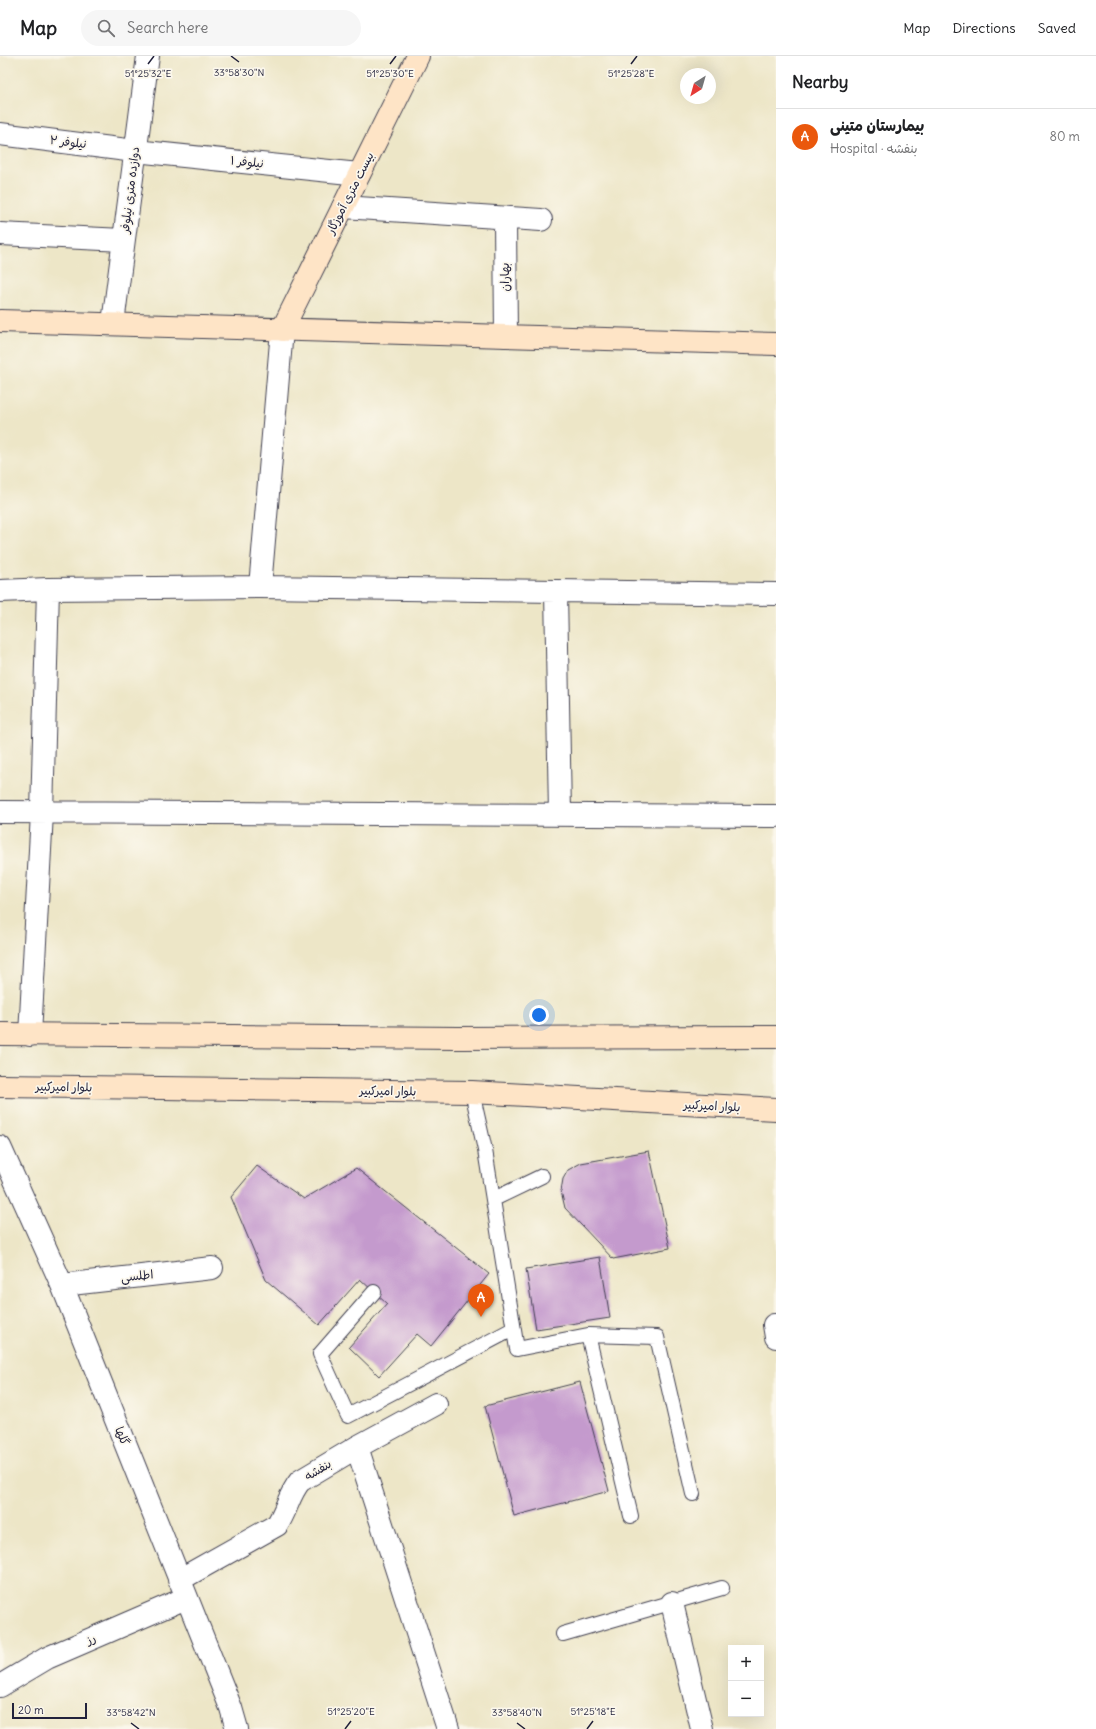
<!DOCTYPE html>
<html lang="en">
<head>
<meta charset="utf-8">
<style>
  :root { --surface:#fff; --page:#f6f6f6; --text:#202124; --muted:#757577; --line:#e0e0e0; --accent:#ea580c }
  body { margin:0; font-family:Delius,"Playpen Sans Arabic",sans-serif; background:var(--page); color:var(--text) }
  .controls { position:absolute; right:12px; bottom:12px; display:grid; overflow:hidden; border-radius:0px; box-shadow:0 4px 16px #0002 }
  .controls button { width:36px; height:36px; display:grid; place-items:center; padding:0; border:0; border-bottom:1px solid var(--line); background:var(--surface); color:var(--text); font:20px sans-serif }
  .compass { position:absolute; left:680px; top:12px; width:36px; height:36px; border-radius:50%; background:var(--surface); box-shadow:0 4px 16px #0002; rotate:217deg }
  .scale { position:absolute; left:12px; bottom:10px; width:75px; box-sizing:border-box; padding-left:4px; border:2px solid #22223b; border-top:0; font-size:11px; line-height:14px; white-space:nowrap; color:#22223b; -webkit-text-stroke:3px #fbf7ec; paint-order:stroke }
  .you { position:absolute; left:539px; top:959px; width:14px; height:14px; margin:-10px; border:3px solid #fff; border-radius:50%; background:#1a73e8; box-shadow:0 0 0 6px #1a73e833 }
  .badge { display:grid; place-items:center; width:26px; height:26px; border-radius:50%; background:var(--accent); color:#fff; font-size:13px; font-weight:700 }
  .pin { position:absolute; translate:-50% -33px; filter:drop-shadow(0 1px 2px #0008) }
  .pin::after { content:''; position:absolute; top:21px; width:14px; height:12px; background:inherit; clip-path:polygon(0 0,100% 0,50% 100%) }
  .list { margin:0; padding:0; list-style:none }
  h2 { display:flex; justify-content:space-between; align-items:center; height:52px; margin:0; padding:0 16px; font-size:17px }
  h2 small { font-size:13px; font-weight:400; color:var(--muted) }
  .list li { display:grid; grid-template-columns:26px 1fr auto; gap:12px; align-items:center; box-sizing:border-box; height:56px; padding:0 16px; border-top:1px solid var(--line) }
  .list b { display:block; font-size:15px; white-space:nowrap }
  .list p { margin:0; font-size:13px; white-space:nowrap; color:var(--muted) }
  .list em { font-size:13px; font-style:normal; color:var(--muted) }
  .icon { flex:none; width:22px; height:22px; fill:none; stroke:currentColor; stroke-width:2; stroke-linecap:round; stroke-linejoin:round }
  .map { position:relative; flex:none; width:776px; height:1673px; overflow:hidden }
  header { display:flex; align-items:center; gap:24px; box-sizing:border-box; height:56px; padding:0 20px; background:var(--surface); border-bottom:1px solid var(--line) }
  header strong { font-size:19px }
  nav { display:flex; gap:22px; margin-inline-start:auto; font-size:14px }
  .search { width:280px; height:36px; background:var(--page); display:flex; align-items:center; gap:10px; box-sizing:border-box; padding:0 14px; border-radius:22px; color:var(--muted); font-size:15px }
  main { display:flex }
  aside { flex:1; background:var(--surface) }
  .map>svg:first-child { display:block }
  .building { fill:#c49acd }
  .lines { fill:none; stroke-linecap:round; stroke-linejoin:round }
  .lane-casing { stroke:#403f50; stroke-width:16 }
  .street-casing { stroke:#403f50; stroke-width:24 }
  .secondary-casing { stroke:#403f50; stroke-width:24 }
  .lane { stroke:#fff; stroke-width:14 }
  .street { stroke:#fff; stroke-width:22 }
  .secondary { stroke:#fee4c6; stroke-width:22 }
  .ticks { fill:none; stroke:#22223b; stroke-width:1.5 }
  .labels { text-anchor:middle; stroke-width:3.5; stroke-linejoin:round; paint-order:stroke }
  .street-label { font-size:12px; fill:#22223b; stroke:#fbf7ec }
  .ticks-label { font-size:10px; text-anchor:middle; fill:#22223b; stroke:#fbf7ec; stroke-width:3.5; stroke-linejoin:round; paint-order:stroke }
</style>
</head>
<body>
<header>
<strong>Map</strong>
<div class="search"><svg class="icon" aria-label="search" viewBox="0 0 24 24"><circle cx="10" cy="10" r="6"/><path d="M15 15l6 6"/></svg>Search here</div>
<nav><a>Map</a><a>Directions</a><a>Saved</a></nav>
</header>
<main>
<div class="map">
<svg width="776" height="1673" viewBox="0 0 776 1673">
  <rect width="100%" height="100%" fill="#fbf7ec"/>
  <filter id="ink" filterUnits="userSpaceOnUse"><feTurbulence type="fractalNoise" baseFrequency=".025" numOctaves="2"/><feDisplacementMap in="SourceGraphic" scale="8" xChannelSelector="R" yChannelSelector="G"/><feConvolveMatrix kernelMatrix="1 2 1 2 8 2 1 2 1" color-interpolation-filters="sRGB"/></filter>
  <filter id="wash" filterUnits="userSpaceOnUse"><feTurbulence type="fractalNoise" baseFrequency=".012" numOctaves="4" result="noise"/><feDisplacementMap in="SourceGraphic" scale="16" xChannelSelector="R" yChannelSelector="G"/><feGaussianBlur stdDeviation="0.9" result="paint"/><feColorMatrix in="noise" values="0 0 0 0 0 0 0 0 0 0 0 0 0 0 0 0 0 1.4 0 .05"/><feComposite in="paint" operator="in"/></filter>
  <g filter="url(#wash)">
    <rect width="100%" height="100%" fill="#ede6c7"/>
    <g id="blocks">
      <path class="building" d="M649,1095l21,97 -57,11 -48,-51 -4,-17 2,-12 5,-9 13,-7z
        M257,1110l47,33 52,-31 133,106 -58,72 -14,-12 -38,42 -30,-29 38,-43 -27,-25 -41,46 -53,-45 -35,-83z
        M600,1201l10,61 -74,11 -10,-60z
        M580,1326l29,109 -95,25 -29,-110z"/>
    </g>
  </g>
  <g filter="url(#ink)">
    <use href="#blocks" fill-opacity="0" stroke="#403f50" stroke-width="1"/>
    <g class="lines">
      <g class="lane-casing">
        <path id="lane" d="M472,1036l13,58 32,199 71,-14 69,2 36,157
          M494,1143l48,-23
          M374,1236l-54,62 28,62 165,-87
          M588,1279l43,181
          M563,1578l159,-46"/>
      </g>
      <g class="street-casing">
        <path id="street" d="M0,78l135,17 224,23
          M343,151l198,13
          M505,162l1,118
          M0,178l123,6
          M113,267l35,-267
          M260,531l22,-257
          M0,535l48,-2 212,-2 516,7
          M556,535l4,223
          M0,756l776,4
          M30,979l12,-222 6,-224
          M0,1091l62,138 169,423 6,21
          M62,1229l150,-17
          M776,1269h-2l2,12
          M357,1391l91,282
          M179,1524l98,-55c10,-15 12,-31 23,-44l57,-34 79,-43
          M672,1547l30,126
          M0,1630l47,-28 139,-60"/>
      </g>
      <g class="secondary-casing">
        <path id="secondary" d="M0,265l776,23
          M282,274l136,-274
          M0,978l458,4 318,-1
          M0,1030l472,6 304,17"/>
      </g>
      <use href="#lane" class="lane"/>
      <use href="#street" class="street"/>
      <use href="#secondary" class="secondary"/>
    </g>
  </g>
  <path class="ticks" d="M231,0l8,6M148,8l6,-8M390,8l6,-8M631,8l6,-8M131,1667l8,6M517,1667l8,6M345,1673l6,-8M587,1673l6,-8"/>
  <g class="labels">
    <g class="street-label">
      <text transform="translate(68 86) rotate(7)" y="4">نیلوفر ۲</text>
      <text transform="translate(247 106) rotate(6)" y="4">نیلوفر ۱</text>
      <text transform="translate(130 134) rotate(-83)" y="4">دوازده متری نیلوفر</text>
      <text transform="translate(350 137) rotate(-63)" y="4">بیست متری آموزگار</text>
      <text transform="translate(505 221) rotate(-91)" y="4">بهاران</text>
      <text transform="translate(64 1031) rotate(1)" y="4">بلوار امیرکبیر</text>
      <text transform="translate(388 1035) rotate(1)" y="4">بلوار امیرکبیر</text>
      <text transform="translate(712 1050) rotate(3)" y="4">بلوار امیرکبیر</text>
      <text transform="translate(137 1220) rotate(-6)" y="4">اطلسی</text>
      <text transform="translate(122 1380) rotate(68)" y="4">گلها</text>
      <text transform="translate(318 1414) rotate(-31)" y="4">بنفشه</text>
      <text transform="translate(91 1583) rotate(-23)" y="4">رز</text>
    </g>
  </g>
  <g class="ticks-label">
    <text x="239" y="20">33°58'30"N</text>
    <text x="148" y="21">51°25'32"E</text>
    <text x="390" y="21">51°25'30"E</text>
    <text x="631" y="21">51°25'28"E</text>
    <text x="351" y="1659">51°25'20"E</text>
    <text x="593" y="1659">51°25'18"E</text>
    <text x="131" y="1660">33°58'42"N</text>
    <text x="517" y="1660">33°58'40"N</text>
  </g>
</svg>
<div class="controls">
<button>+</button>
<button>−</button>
</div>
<svg class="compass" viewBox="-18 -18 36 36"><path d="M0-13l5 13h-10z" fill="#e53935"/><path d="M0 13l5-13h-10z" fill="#757577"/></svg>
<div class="scale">20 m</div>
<div class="you"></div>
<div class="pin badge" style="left:481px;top:1261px">A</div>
</div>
<aside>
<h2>Nearby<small></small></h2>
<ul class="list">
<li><span class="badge">A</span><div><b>بیمارستان متینی</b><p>Hospital · بنفشه</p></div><em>80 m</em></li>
</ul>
</aside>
</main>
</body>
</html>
